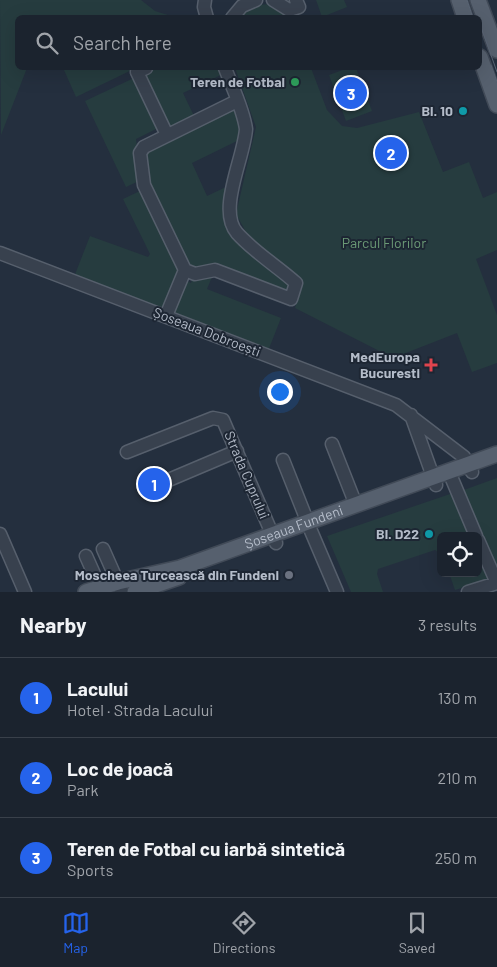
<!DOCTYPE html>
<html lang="en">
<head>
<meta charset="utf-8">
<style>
  :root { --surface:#1b232e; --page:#242b36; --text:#f1f3f6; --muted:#a0a4aa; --line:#39404a; --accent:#2563eb }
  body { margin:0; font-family:Barlow,sans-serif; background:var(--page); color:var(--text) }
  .controls { position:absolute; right:15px; bottom:15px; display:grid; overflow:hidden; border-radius:8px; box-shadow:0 5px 20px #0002 }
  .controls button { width:45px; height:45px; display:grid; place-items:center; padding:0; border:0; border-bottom:1px solid var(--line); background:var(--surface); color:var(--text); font:25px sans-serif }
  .you { position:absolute; left:279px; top:391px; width:18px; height:18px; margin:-12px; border:4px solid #fff; border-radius:50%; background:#1a73e8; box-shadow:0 0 0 8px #1a73e833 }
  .badge { display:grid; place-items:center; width:32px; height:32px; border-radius:50%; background:var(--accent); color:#fff; font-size:16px; font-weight:700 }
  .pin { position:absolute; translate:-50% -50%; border:2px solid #fff; box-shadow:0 1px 5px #0006 }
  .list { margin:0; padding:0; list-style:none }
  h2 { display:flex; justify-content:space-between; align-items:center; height:65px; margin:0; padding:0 20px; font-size:21px }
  h2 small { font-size:16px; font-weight:400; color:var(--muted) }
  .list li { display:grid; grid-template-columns:32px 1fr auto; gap:15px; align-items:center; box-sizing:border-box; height:80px; padding:0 20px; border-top:1px solid var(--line) }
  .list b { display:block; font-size:19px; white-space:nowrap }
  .list p { margin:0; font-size:16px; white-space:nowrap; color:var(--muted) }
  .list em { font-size:16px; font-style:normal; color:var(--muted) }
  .icon { flex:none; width:28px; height:28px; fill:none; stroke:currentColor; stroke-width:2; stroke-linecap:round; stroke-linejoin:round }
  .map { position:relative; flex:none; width:497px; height:592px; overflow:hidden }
  .search { position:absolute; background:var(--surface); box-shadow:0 5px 20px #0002; left:15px; right:15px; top:15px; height:55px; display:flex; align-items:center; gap:12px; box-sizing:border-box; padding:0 18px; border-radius:8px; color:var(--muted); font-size:19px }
  .sheet { height:305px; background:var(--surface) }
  nav { display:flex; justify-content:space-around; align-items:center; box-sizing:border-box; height:70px; border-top:1px solid var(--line); background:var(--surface); font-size:14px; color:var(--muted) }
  nav a { display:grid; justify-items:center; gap:2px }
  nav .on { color:var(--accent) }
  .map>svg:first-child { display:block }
  .green { fill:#263c3f }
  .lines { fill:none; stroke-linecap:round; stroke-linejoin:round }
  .minor-casing { stroke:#565f6c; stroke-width:15 }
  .major-casing { stroke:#414a57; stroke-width:18 }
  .minor { stroke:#38414e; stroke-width:12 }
  .major { stroke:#56606e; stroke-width:15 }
  .tram { stroke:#5a6575; stroke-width:1 }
  .leisure-dot { fill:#2e9e5b; stroke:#1d2633; stroke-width:2 }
  .culture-dot { fill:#0f9aa8; stroke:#1d2633; stroke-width:2 }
  .health-dot { fill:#e0444e; stroke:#1d2633; stroke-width:2 }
  .worship-dot { fill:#6b7280; stroke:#1d2633; stroke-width:2 }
  .labels { text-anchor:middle; stroke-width:4; stroke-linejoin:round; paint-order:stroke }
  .poi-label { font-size:14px; font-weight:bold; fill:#b4bcc9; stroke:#1d2633; text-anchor:end }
  .park-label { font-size:14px; fill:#6b9a76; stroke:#1d2633 }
  .street-label { font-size:14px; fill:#b4bcc9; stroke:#1d2633 }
</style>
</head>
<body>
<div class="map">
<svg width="497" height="592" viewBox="0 0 497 592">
  <rect width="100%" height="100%" fill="#242f3e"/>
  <path class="green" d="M0,0h141l14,11 19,6 -156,1v50h9l-26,67z
    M316,0h28l3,7 -25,10z
    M271,4l13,6 8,7 -53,1 15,-13z
    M59,68h77l-60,29 -12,-27z
    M154,68h66l3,6 -40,19 12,25 -26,13 -28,-57z
    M235,68h76l16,42 15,16 15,2 62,-16 24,60 26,-10 14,36 14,-6v58l-21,9 21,56v48l-25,9 -15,-39 -64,25 -98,-50 7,-25 -52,-44 -14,-25 20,-87z
    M348,68h8l16,43 -26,10 -17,-46z
    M136,77l24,50 -24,12 5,41 -15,7 -41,-86z
    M234,105l7,21 -4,15 -45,22 15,33 19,-9 -3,26 4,13 66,59 -3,9 -73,-29 -10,24 74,29 -13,33 -96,-37 13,-34 6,3 2,-7 -45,-93 -3,-32z
    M142,190l38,80 -16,41 -90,-34 16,-41 58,21 2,-3 -27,-55z
    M497,478v94l-36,-81z
    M453,493l19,43h-31v18l-6,-4 -57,19 -1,5 6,18h-32l-24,-56z
    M478,550l13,29 -36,11 -6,-17h29z"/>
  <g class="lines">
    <g class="minor-casing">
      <path id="minor" d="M205,0l-1,7 3,11
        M273,0l16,10 10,-3 -3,-7
        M232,18l10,-12 14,-6
        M146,68l-9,4 30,63
        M225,68c7,19 18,40 21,61 -2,29 -29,81 -9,104 17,19 40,33 59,50l-5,16 -76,-29 -20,4 -10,-4 -41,-85 -4,-32 4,-6 93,-46
        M0,253l396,152 68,52 8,15
        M166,316l19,-46
        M411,415l25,70
        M332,444l24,61
        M127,452l86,-34 10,2 53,123
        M283,460l25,63
        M452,479l24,57
        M145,490l92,-39
        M311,531l26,61
        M0,534l25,58
        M478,540l19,43
        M103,549l19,43
        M86,556l16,36
        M468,592l29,-9"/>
    </g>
    <g class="major-casing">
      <g id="major">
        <path d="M459,0l6,18"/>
        <path d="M478,0l19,50"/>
        <path d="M480,57l17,48"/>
        <path id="s1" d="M86,592l32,-10 62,-14 317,-114"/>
        <path d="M135,592l44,-15"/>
      </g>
    </g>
    <use href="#minor" class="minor"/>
    <use href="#major" class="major"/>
    <path class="tram" d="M467,0l6,18
      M480,24l17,48
      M491,65l6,17"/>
  </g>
  <circle class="leisure-dot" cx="295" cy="82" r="5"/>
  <g class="culture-dot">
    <circle cx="463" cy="111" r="5"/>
    <circle cx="429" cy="534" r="5"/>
  </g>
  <path class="health-dot" d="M428.5 357.5h5v5h5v5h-5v5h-5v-5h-5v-5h5z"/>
  <circle class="worship-dot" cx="289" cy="575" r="5"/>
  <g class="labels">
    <g class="poi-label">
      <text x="285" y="87">Teren de Fotbal</text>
      <text x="453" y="116">Bl. 10</text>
      <text x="420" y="362">MedEuropa<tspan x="420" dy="16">Bucuresti</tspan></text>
      <text x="419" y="539">Bl. D22</text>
      <text x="279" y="580">Moscheea Turcească din Fundeni</text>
    </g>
    <g class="park-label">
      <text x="384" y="248">Parcul Florilor</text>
    </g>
    <g class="street-label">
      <text transform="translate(207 332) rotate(21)" y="5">Șoseaua Dobroești</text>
      <text transform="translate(247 475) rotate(67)" y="5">Strada Cuprului</text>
      <text dy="5" stroke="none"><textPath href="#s1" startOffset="218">Șoseaua Fundeni</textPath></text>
    </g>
  </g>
</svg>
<div class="controls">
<button><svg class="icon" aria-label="locate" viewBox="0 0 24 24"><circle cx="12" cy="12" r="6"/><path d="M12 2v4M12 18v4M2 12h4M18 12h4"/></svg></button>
</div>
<div class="you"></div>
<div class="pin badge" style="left:154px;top:484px">1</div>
<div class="pin badge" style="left:391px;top:153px">2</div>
<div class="pin badge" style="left:351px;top:93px">3</div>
<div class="search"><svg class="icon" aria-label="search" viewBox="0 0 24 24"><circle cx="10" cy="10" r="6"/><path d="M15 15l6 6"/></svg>Search here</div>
</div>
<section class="sheet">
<h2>Nearby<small>3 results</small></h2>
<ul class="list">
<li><span class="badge">1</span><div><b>Lacului</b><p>Hotel · Strada Lacului</p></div><em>130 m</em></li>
<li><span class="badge">2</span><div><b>Loc de joacă</b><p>Park</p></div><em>210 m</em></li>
<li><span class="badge">3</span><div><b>Teren de Fotbal cu iarbă sintetică</b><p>Sports</p></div><em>250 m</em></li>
</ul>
</section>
<nav>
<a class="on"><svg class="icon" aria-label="map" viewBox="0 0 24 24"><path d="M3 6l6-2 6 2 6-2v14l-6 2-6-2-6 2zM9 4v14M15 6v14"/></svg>Map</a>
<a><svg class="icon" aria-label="directions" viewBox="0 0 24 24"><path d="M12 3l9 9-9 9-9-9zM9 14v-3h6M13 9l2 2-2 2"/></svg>Directions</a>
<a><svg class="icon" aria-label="saved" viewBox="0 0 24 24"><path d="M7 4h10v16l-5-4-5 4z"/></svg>Saved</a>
</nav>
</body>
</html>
